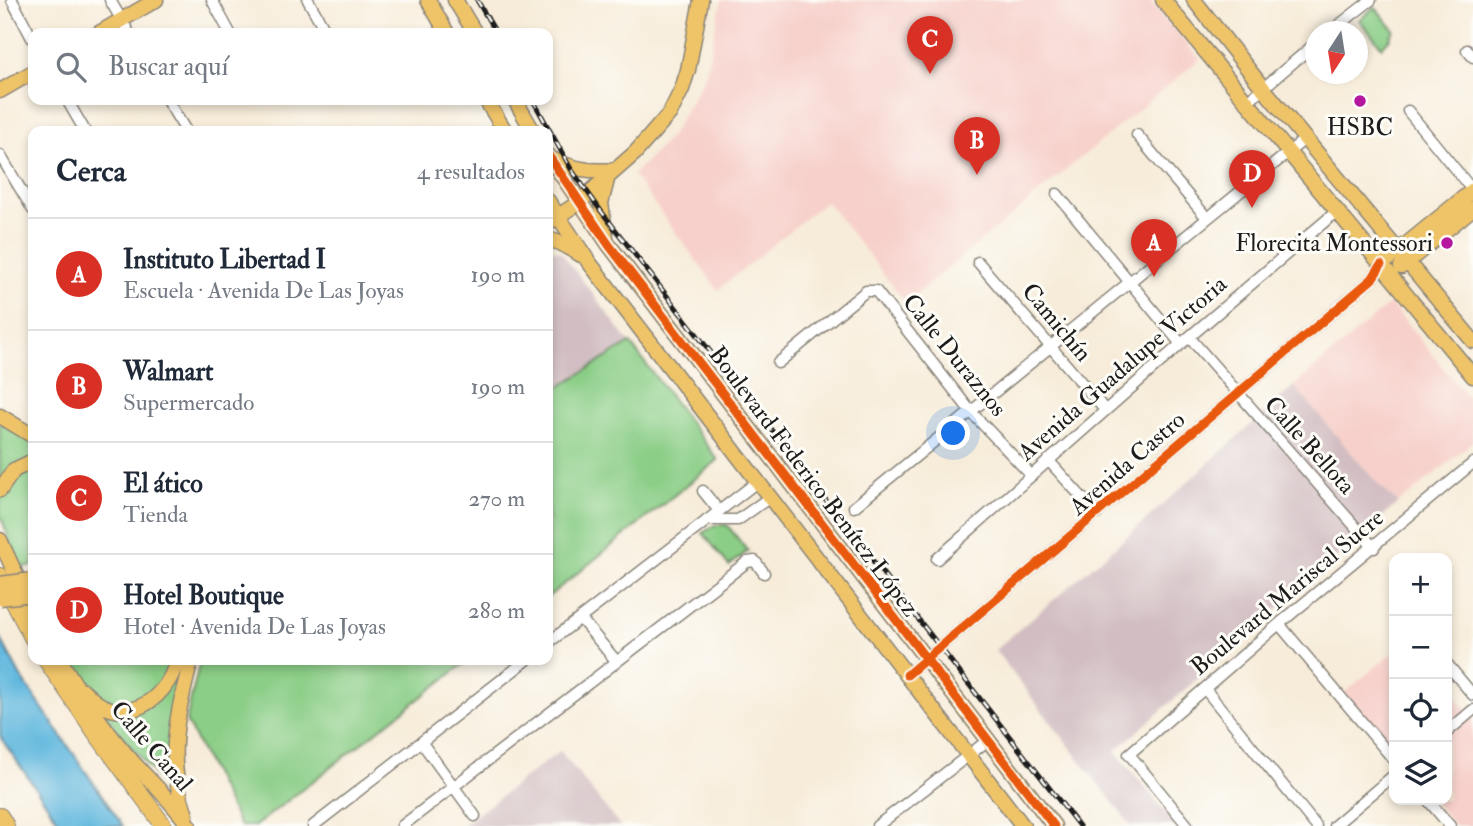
<!DOCTYPE html>
<html lang="es">
<head>
<meta charset="utf-8">
<style>
  :root { --surface:#fff; --page:#f2f2f3; --text:#1f2937; --muted:#747a83; --line:#e0e1e3; --accent:#d93025 }
  body { margin:0; font-family:"IM FELL Double Pica",serif; background:var(--page); color:var(--text) }
  .controls { position:absolute; right:21px; bottom:21px; display:grid; overflow:hidden; border-radius:14px; box-shadow:0 4px 10px #0003 }
  .controls button { width:63px; height:63px; display:grid; place-items:center; padding:0; border:0; border-bottom:2px solid var(--line); background:var(--surface); color:var(--text); font:35px sans-serif }
  .compass { position:absolute; left:1305px; top:21px; width:63px; height:63px; border-radius:50%; background:var(--surface); box-shadow:0 4px 10px #0003; rotate:192deg }
  .you { position:absolute; left:954px; top:434px; width:24px; height:24px; margin:-18px; border:5px solid #fff; border-radius:50%; background:#1a73e8; box-shadow:0 0 0 10px #1a73e833 }
  .badge { display:grid; place-items:center; width:46px; height:46px; border-radius:50%; background:var(--accent); color:#fff; font-size:23px; font-weight:700 }
  .pin { position:absolute; translate:-50% -58px; filter:drop-shadow(0 2px 4px #0008) }
  .pin::after { content:''; position:absolute; top:37px; width:24px; height:21px; background:inherit; clip-path:polygon(0 0,100% 0,50% 100%) }
  .list { margin:0; padding:0; list-style:none }
  h2 { display:flex; justify-content:space-between; align-items:center; height:91px; margin:0; padding:0 28px; font-size:30px }
  h2 small { font-size:23px; font-weight:400; color:var(--muted) }
  .list li { display:grid; grid-template-columns:46px 1fr auto; gap:21px; align-items:center; box-sizing:border-box; height:112px; padding:0 28px; border-top:2px solid var(--line) }
  .list b { display:block; font-size:26px; white-space:nowrap }
  .list p { margin:0; font-size:23px; white-space:nowrap; color:var(--muted) }
  .list em { font-size:23px; font-style:normal; color:var(--muted) }
  .icon { flex:none; width:38px; height:38px; fill:none; stroke:currentColor; stroke-width:2; stroke-linecap:round; stroke-linejoin:round }
  .map { position:relative; flex:none; width:1473px; height:826px; overflow:hidden }
  .search { position:absolute; background:var(--surface); box-shadow:0 4px 10px #0003; left:28px; top:28px; width:525px; height:77px; display:flex; align-items:center; gap:18px; box-sizing:border-box; padding:0 24px; border-radius:14px; color:var(--muted); font-size:26px }
  .panel { position:absolute; background:var(--surface); box-shadow:0 4px 10px #0003; left:28px; top:126px; width:525px; height:539px; border-radius:14px }
  .map>svg:first-child { display:block }
  .built { fill:#f7d0cb }
  .industrial { fill:#d2bec2 }
  .green { fill:#8bce87; stroke:#547552; stroke-width:2 }
  .water { fill:#62b8de; stroke:#3f6a7d; stroke-width:2 }
  .lines { fill:none; stroke-linecap:round; stroke-linejoin:round }
  .minor-casing { stroke:#8a847a; stroke-width:13 }
  .major-casing { stroke:#8a847a; stroke-width:17 }
  .highway-casing { stroke:#8a847a; stroke-width:18 }
  .minor { stroke:#fff; stroke-width:10 }
  .major { stroke:#efc469; stroke-width:14 }
  .highway { stroke:#efc469; stroke-width:16 }
  .rail-casing { stroke:#1c1c1c; stroke-width:5 }
  .rail { stroke:#fdfcf7; stroke-width:2.5; stroke-dasharray:8; stroke-linecap:butt }
  .major-bridge-casing { stroke:#8a847a; stroke-width:17; stroke-linecap:butt }
  .major-bridge { stroke:#efc469; stroke-width:14 }
  .cycleway-casing { stroke:#fdfcf7; stroke-width:13 }
  .cycleway { stroke:#e8590c; stroke-width:9 }
  .poi-dot { fill:#b5179e; stroke:#fdfcf7; stroke-width:2.5 }
  .labels { text-anchor:middle; stroke-width:6; stroke-linejoin:round; paint-order:stroke }
  .poi-label { font-size:24px; fill:#1c1c1c; stroke:#fdfcf7 }
  .street-label { font-size:24px; fill:#1c1c1c; stroke:#fdfcf7 }
</style>
</head>
<body>
<div class="map">
<svg width="1473" height="826" viewBox="0 0 1473 826">
  <rect width="100%" height="100%" fill="#fdfcf7"/>
  <filter id="ink" filterUnits="userSpaceOnUse"><feTurbulence type="fractalNoise" baseFrequency=".0143" numOctaves="2"/><feDisplacementMap in="SourceGraphic" scale="14" xChannelSelector="R" yChannelSelector="G"/><feConvolveMatrix kernelMatrix="1 2 1 2 8 2 1 2 1" color-interpolation-filters="sRGB"/></filter>
  <filter id="wash" filterUnits="userSpaceOnUse"><feTurbulence type="fractalNoise" baseFrequency=".00686" numOctaves="4" result="noise"/><feDisplacementMap in="SourceGraphic" scale="28" xChannelSelector="R" yChannelSelector="G"/><feGaussianBlur stdDeviation="1.57" result="paint"/><feColorMatrix in="noise" values="0 0 0 0 0 0 0 0 0 0 0 0 0 0 0 0 0 1.4 0 .05"/><feComposite in="paint" operator="in"/></filter>
  <g filter="url(#wash)">
    <rect width="100%" height="100%" fill="#f7ecd9"/>
    <path class="built" d="M722,0h427l51,59 -294,244 -80,-102 -108,89 -85,-115 38,-39 34,-60z
      M1390,303l83,101v37l-62,53 -13,9 -20,-19 -84,-98z
      M1394,652v102l-51,-60z
      M1447,686l26,33v107h-18l-22,-26h14z"/>
    <path class="industrial" d="M548,248l13,4 69,91 -82,51z
      M1294,386l84,98 20,19 -283,248 62,75h-46l-136,-176 126,-108z
      M560,751l60,75h-158z"/>
    <path class="green" d="M1375,7l19,23 -5,10 -7,7 -23,-27z
      M630,343l88,117 -170,137v-203z
      M0,421l33,20v125l-14,1 -19,-53z
      M715,525h12l21,26 -19,15 -26,-33z
      M69,660h116c-11,45 -19,86 -15,132l-68,-79z
      M200,660h269l-214,166h-15l-54,-105z"/>
    <path class="water" d="M0,637l21,40 102,149h-61l-59,-85 -3,-6z"/>
  </g>
  <g filter="url(#ink)">
    <g class="lines">
      <g class="minor-casing">
        <path id="minor" d="M12,0l21,40
          M110,0l19,33
          M212,0l18,33
          M308,0l17,30
          M1330,32l41,-32
          M1467,50l6,7
          M67,100l18,31
          M167,100l19,31
          M1248,101l68,-58
          M1408,111l65,80
          M1137,135l70,83
          M0,155l33,55
          M1057,194l124,150
          M978,262l127,148
          M1189,337l185,211
          M778,363l88,-72h10l96,122 59,62
          M1048,460l49,54
          M703,491l16,20
          M854,507l452,-369
          M707,520h31l32,-23
          M937,559l244,-215 156,-133
          M580,618l37,44
          M1279,624l115,136
          M548,643l209,-161
          M1447,664l26,31
          M907,675l465,-396 9,-14
          M1205,689l111,137
          M1447,732l26,-22
          M422,743l53,73
          M1428,800l22,26
          M313,826l214,-166
          M402,826l345,-264 8,-1 9,12
          M877,826l110,-85
          M1188,826l-59,-72 150,-130 194,-161
          M1334,826l60,-51"/>
      </g>
      <g class="major-casing">
        <path id="major" d="M428,0l19,33
          M455,0l20,33
          M1163,0l310,376
          M1194,0l69,88 210,253
          M99,33l57,-33
          M0,91l33,-19
          M486,100l19,31
          M515,100l18,31
          M548,155l61,90 445,581
          M550,158c22,11 39,14 64,12
          M548,201l40,60 435,565
          M548,223l30,-20 57,-50 35,-40 12,-24 6,-19 13,-70
          M606,237l-5,-34 7,-27
          M548,239l12,4 21,12
          M1381,265l92,-75
          M1401,267l72,-59
          M0,416l33,20
          M0,490l14,-20 19,-9
          M0,540l33,72
          M60,660c20,33 40,64 65,93 21,25 46,46 64,73
          M84,691c34,40 82,13 93,-31
          M186,815c-21,-58 -9,-98 5,-155"/>
      </g>
      <g class="highway-casing">
        <path id="highway" d="M0,576l33,63
          M46,660l49,72 69,94
          M0,816l6,10"/>
      </g>
      <use href="#minor" class="minor"/>
      <use href="#major" class="major"/>
      <use href="#highway" class="highway"/>
      <g class="rail-casing">
        <path id="rail" d="M477,0l19,33
          M533,100l38,69 30,42 478,615"/>
      </g>
      <use href="#rail" class="rail"/>
      <g class="major-bridge-casing">
        <path id="major-bridge" d="M0,584l32,-4
          M0,598l33,-4"/>
      </g>
      <use href="#major-bridge" class="major-bridge"/>
      <g class="cycleway-casing">
        <path id="cycleway" d="M548,155l61,90 445,581
          M907,675l465,-396 9,-14"/>
      </g>
      <use href="#cycleway" class="cycleway"/>
    </g>
  </g>
  <g class="poi-dot">
    <circle cx="1360" cy="101" r="7"/>
    <circle cx="1447" cy="243" r="7"/>
  </g>
  <g class="labels">
    <g class="poi-label">
      <text x="1360" y="135">HSBC</text>
      <text x="1433" y="251" text-anchor="end">Florecita Montessori</text>
    </g>
    <g class="street-label">
      <text transform="translate(1057 322) rotate(50)" y="8">Camichín</text>
      <text transform="translate(955 355) rotate(51)" y="8">Calle Duraznos</text>
      <text transform="translate(1122 368) rotate(-41)" y="8">Avenida Guadalupe Victoria</text>
      <text transform="translate(1310 445) rotate(48)" y="8">Calle Bellota</text>
      <text transform="translate(1127 463) rotate(-41)" y="8">Avenida Castro</text>
      <text transform="translate(814 481) rotate(53)" y="8">Boulevard Federico Benítez López</text>
      <text transform="translate(1287 592) rotate(-40)" y="8">Boulevard Mariscal Sucre</text>
      <text transform="translate(152 746) rotate(49)" y="8">Calle Canal</text>
    </g>
  </g>
</svg>
<div class="controls">
<button>+</button>
<button>−</button>
<button><svg class="icon" aria-label="locate" viewBox="0 0 24 24"><circle cx="12" cy="12" r="6"/><path d="M12 2v4M12 18v4M2 12h4M18 12h4"/></svg></button>
<button><svg class="icon" aria-label="layers" viewBox="0 0 24 24"><path d="M12 4l9 5-9 5-9-5zM3 14l9 5 9-5"/></svg></button>
</div>
<svg class="compass" viewBox="-18 -18 36 36"><path d="M0-13l5 13h-10z" fill="#e53935"/><path d="M0 13l5-13h-10z" fill="#747a83"/></svg>
<div class="you"></div>
<div class="pin badge" style="left:1154px;top:277px">A</div>
<div class="pin badge" style="left:977px;top:175px">B</div>
<div class="pin badge" style="left:930px;top:74px">C</div>
<div class="pin badge" style="left:1252px;top:208px">D</div>
<div class="search"><svg class="icon" aria-label="search" viewBox="0 0 24 24"><circle cx="10" cy="10" r="6"/><path d="M15 15l6 6"/></svg>Buscar aquí</div>
<section class="panel">
<h2>Cerca<small>4 resultados</small></h2>
<ul class="list">
<li><span class="badge">A</span><div><b>Instituto Libertad I</b><p>Escuela · Avenida De Las Joyas</p></div><em>190 m</em></li>
<li><span class="badge">B</span><div><b>Walmart</b><p>Supermercado</p></div><em>190 m</em></li>
<li><span class="badge">C</span><div><b>El ático</b><p>Tienda</p></div><em>270 m</em></li>
<li><span class="badge">D</span><div><b>Hotel Boutique</b><p>Hotel · Avenida De Las Joyas</p></div><em>280 m</em></li>
</ul>
</section>
</div>
</body>
</html>
